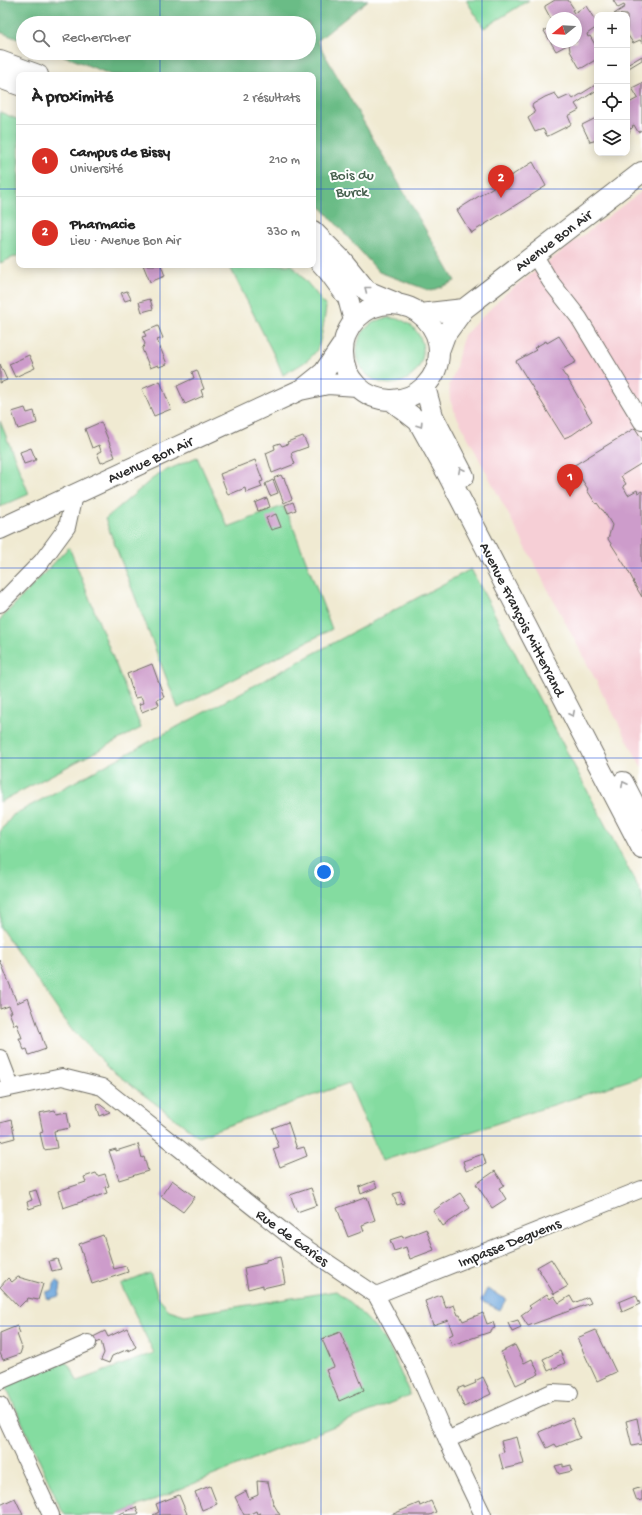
<!DOCTYPE html>
<html lang="fr">
<head>
<meta charset="utf-8">
<style>
  :root { --surface:#fff; --page:#f6f6f6; --text:#222; --muted:#767676; --line:#e0e0e0; --accent:#d93025 }
  body { margin:0; font-family:"Gochi Hand",sans-serif; background:var(--page); color:var(--text) }
  .controls { position:absolute; right:12px; top:12px; display:grid; overflow:hidden; border-radius:8px; box-shadow:0 2px 10px #0003 }
  .controls button { width:36px; height:36px; display:grid; place-items:center; padding:0; border:0; border-bottom:1px solid var(--line); background:var(--surface); color:var(--text); font:20px sans-serif }
  .compass { position:absolute; left:546px; top:12px; width:36px; height:36px; border-radius:50%; background:var(--surface); box-shadow:0 2px 10px #0003; rotate:252deg }
  .you { position:absolute; left:324px; top:872px; width:14px; height:14px; margin:-10px; border:3px solid #fff; border-radius:50%; background:#1a73e8; box-shadow:0 0 0 6px #1a73e833 }
  .badge { display:grid; place-items:center; width:26px; height:26px; border-radius:50%; background:var(--accent); color:#fff; font-size:13px; font-weight:700 }
  .pin { position:absolute; translate:-50% -33px; filter:drop-shadow(0 1px 2px #0008) }
  .pin::after { content:''; position:absolute; top:21px; width:14px; height:12px; background:inherit; clip-path:polygon(0 0,100% 0,50% 100%) }
  .list { margin:0; padding:0; list-style:none }
  h2 { display:flex; justify-content:space-between; align-items:center; height:52px; margin:0; padding:0 16px; font-size:17px }
  h2 small { font-size:13px; font-weight:400; color:var(--muted) }
  .list li { display:grid; grid-template-columns:26px 1fr auto; gap:12px; align-items:center; box-sizing:border-box; height:72px; padding:0 16px; border-top:1px solid var(--line) }
  .list b { display:block; font-size:15px; white-space:nowrap }
  .list p { margin:0; font-size:13px; white-space:nowrap; color:var(--muted) }
  .list em { font-size:13px; font-style:normal; color:var(--muted) }
  .icon { flex:none; width:22px; height:22px; fill:none; stroke:currentColor; stroke-width:2; stroke-linecap:round; stroke-linejoin:round }
  .map { position:relative; flex:none; width:642px; height:1515px; overflow:hidden }
  .search { position:absolute; background:var(--surface); box-shadow:0 2px 10px #0003; left:16px; top:16px; width:300px; height:44px; display:flex; align-items:center; gap:10px; box-sizing:border-box; padding:0 14px; border-radius:22px; color:var(--muted); font-size:15px }
  .panel { position:absolute; background:var(--surface); box-shadow:0 2px 10px #0003; left:16px; top:72px; width:300px; height:196px; border-radius:8px }
  .map>svg:first-child { display:block }
  .built { fill:#f6cfd6 }
  .green { fill:#84dca0; stroke:#588466 }
  .forest { fill:#6bbc86; stroke:#4b7458 }
  .water { fill:#6ba4db; stroke:#4b6883 }
  .building { fill:#cd9ccb }
  .lines { fill:none; stroke-linecap:round; stroke-linejoin:round }
  .minor-casing { stroke:#706e65; stroke-width:18 }
  .major-casing { stroke:#706e65; stroke-width:22 }
  .minor { stroke:#fff; stroke-width:16 }
  .major { stroke:#fff; stroke-width:20 }
  .oneway { stroke:#a0a0a0 }
  .grid { fill:none; stroke:#1d4ed8; stroke-width:1; stroke-opacity:0.55 }
  .labels { text-anchor:middle; stroke-width:4; stroke-linejoin:round; paint-order:stroke }
  .park-label { font-size:15px; fill:#46604e; stroke:#fff }
  .street-label { font-size:15px; fill:#2b2b2b; stroke:#fff }
</style>
</head>
<body>
<div class="map">
<svg width="642" height="1515" viewBox="0 0 642 1515">
  <rect width="100%" height="100%" fill="#fff"/>
  <filter id="ink" filterUnits="userSpaceOnUse"><feTurbulence type="fractalNoise" baseFrequency=".025" numOctaves="2"/><feDisplacementMap in="SourceGraphic" scale="8" xChannelSelector="R" yChannelSelector="G"/><feConvolveMatrix kernelMatrix="1 2 1 2 8 2 1 2 1" color-interpolation-filters="sRGB"/></filter>
  <filter id="wash" filterUnits="userSpaceOnUse"><feTurbulence type="fractalNoise" baseFrequency=".012" numOctaves="4" result="noise"/><feDisplacementMap in="SourceGraphic" scale="16" xChannelSelector="R" yChannelSelector="G"/><feGaussianBlur stdDeviation="0.9" result="paint"/><feColorMatrix in="noise" values="0 0 0 0 0 0 0 0 0 0 0 0 0 0 0 0 0 1.4 0 .05"/><feComposite in="paint" operator="in"/></filter>
  <g filter="url(#wash)">
    <rect width="100%" height="100%" fill="#f0ead2"/>
    <path class="built" d="M642,191v577l-187,-355 -5,-13 -1,-14 6,-15 6,-27 3,-9 41,-41z"/>
    <path class="green" d="M466,0h63l-45,28z
      M0,112l19,8v135l-19,8z
      M229,265h63l23,27 11,15c-1,9 -5,38 -10,44 -7,11 -22,17 -33,24l-5,-12z
      M357 351a33 33 0 1 1 66 0a33 33 0 1 1-66 0Z
      M0,421l29,73 -29,13z
      M197,457l31,70 55,-21 9,18 40,105 -154,79 -73,-189 53,-45z
      M69,547l72,181 -141,74v-182z
      M471,569l171,326v181l-260,85 -33,-78 -151,53 -83,-63 -44,-44 -71,-102v-95l13,-17z
      M150,1273l9,26 10,11 16,5 151,-24c22,18 44,38 57,64 6,13 11,27 17,40l-293,120h-52l-5,-8 -55,-123 60,-22 6,5 6,14 77,-28 -33,-68z"/>
    <path class="forest" d="M0,0h368l-51,41 138,240 -24,10 -52,-19 -66,-74v-123h-201l-55,-22h252v-30h-286v18l-23,-9z"/>
    <path class="water" d="M57,1280l4,5 -2,11 -10,3 -3,-1v-6l7,-2 1,-6z
      M487,1289l19,10 -6,11 -19,-9z"/>
    <g id="blocks">
      <path class="building" d="M555,0h13l6,9 -2,1 2,3 12,-7 11,17v4l-10,7 1,3 2,-1 7,12v11l-15,9 -3,-1 -9,-16 -1,-7 -13,7 -12,-20 8,-5v16h24v-24h-24v3l-7,-13v-2z
        M613,0h29v43l-2,-3 -7,3 -6,-9v-19l-13,-1 11,-7 -1,-2 -6,3z
        M642,56v4l-15,9v-4z
        M642,83v47l-4,2 -4,-7 -2,1 1,1 -2,2 -3,-1 2,4 -3,2v-34l2,3 9,-5 -6,-10z
        M597,84v6l-22,14 4,6 -11,6 3,7 -1,2 -22,11h-1l-4,-7 -8,3 -7,-14 7,-5 -3,-7 1,-2 12,-7 10,-4 4,7 11,-5 3,4z
        M596,118l1,1v21l-7,2 -8,-17z
        M533,162l13,24 -75,47 -14,-23z
        M143,265h18l4,11 -15,6z
        M127,291l4,8 -6,2 -4,-8z
        M150,299l3,10 -11,3 -3,-10z
        M158,326l5,12 -6,2 10,24 -8,3 -1,-2 -8,3 -8,-19 3,-5 -3,-7 4,-1 -2,-4z
        M559,336l17,26 -15,8 4,6h1l26,45 -20,14 -8,3 -48,-77 20,-11 -2,-2 12,-7 1,2z
        M29,355l6,13 -20,9 -6,-13z
        M0,364l7,16 -7,3z
        M197,370l7,19 -3,1 2,6 -18,8 -8,-18 17,-8 -2,-6z
        M160,381l11,28 -17,7 -12,-27z
        M25,408l2,5 7,-2 3,12 -19,6 -6,-17z
        M101,422l14,35 -14,6 -4,-10 4,-2 -2,-6 -7,3 -7,-19z
        M635,428l7,11v24l-21,13 5,8 -3,2 5,9 9,-5 1,3 4,-2v106l-9,-15h1l-8,-15 -18,-28 4,-14 -9,-15h-1l-5,-7 -1,1 -9,-14 1,-1 -15,-23z
        M303,436l5,11 -17,6 4,11 -23,9 -6,-20 9,-4 -1,-4 6,-2 2,3 6,-2 -1,-2z
        M31,448l5,12 -12,4 -4,-12z
        M255,460l8,21 -3,1 2,5 -16,6 -1,-5 -17,7 -8,-21z
        M281,475l2,4 1,-1 8,21 -8,4 -10,-25z
        M273,480l5,13 -8,3 -5,-12z
        M267,498l3,9 -12,4 -3,-8z
        M293,502l3,8 -8,3 -3,-8z
        M276,514l5,13 -10,3 -5,-12z
        M152,664l12,33 -7,3 2,5 -17,7 -3,-8 5,-1 -3,-6 -6,1 -8,-24z
        M0,960l17,43 11,-5 18,51 -17,6 -2,-6 -3,1 -5,-12h3l-5,-14 -3,1 -5,-13h3l-3,-6 -9,3z
        M98,1103l12,9 -10,4 -3,-10z
        M55,1110l1,4 11,-2 3,16 -16,3 3,17 -13,2 -4,-17 3,-1 -4,-19z
        M11,1120l4,18 -15,4v-19z
        M288,1122l9,27 7,-2 3,9 -27,11 -7,-18 6,-2 -7,-19z
        M138,1144l4,14 2,-1 4,14 -29,9 -10,-29 7,-2v2z
        M483,1154l3,10 -20,7 -3,-10z
        M495,1171l9,14 -5,3 7,11 -14,9 -16,-24z
        M96,1173l2,3 7,-2 4,12 -4,1 2,6 -44,15 -5,-17 28,-9 -2,-5z
        M172,1180l23,17 -12,15 -22,-16z
        M374,1181l3,6 -16,7 -2,-7z
        M311,1188l6,17 -20,7 -7,-17z
        M36,1190l5,15 -12,4 -2,-7 5,-2 -3,-8z
        M400,1192l4,11 -7,2 -4,-11z
        M460,1193l10,15 -27,18 -10,-15z
        M367,1197l8,23 -13,5 2,6 -16,6 -11,-29z
        M426,1229l8,21 -24,9 -4,-12 -12,4 -4,-11 12,-4 1,2z
        M103,1235l11,34 12,-3 2,6 -36,12 -13,-40z
        M280,1257l5,26 -22,5v-3l-15,4 -4,-21 22,-5v-3z
        M57,1259l4,10 -9,2 -3,-10z
        M551,1259l17,27 -14,8 -17,-27z
        M18,1277l25,7 -5,16 -10,-2 -1,3h-2l-6,6 -19,-20 8,-9 4,4z
        M547,1294l3,5 4,-3 5,7 11,-7 4,7 14,-6 3,6 -63,23 -7,-11 10,-7 -2,-2z
        M441,1295l5,13 8,-3 4,10h2l3,6 20,-8 4,11 6,-2 2,6 -5,2v2l-38,13 -3,-9 4,-2 -5,-14 -15,5 -8,-24z
        M636,1295l4,9 -18,8 -3,-10z
        M518,1320l3,8 -9,4 -4,-9z
        M17,1326l3,7 -3,1 5,14 -2,6 -17,6 -3,-7v-20z
        M127,1328l9,19 -7,4 -1,-2 -16,7 -3,7 -8,-3 3,-7 -3,-12 -9,4 -3,-6 16,-8 3,6z
        M596,1330l20,42 -19,9 -20,-43z
        M340,1332l24,58 -25,11 -13,-31 8,-3 -12,-28z
        M515,1345l9,18 8,-4 7,15 -23,11 -15,-33z
        M560,1351l5,12 -17,8 -5,-12z
        M483,1377l8,17 -27,13 -7,-18 7,-3v2l12,-5 -1,-2z
        M572,1418l8,20 -23,9 -2,-3 -8,4 -8,-16z
        M637,1418l5,26 -10,2 -6,-25z
        M517,1437l7,27 -21,5 -4,-15 5,-2 -3,-11z
        M563,1464v3l8,-2 1,6 -13,3 -4,-8z
        M257,1481l11,1 5,21 7,12h-18l-2,-2 -3,1 -1,-3 -8,4h-4l-9,-18 11,-6 3,8 9,-4z
        M210,1486l7,18 -15,6 -7,-18z
        M642,1487v13l-5,1 -4,-11z
        M179,1495l8,19 -3,1h-31l6,-3 -3,-8z
        M15,1498l8,17h-23v-10z
        M431,1501l5,11 -6,3h-39l28,-12 1,3z
        M136,1507l3,7 -22,1z"/>
    </g>
  </g>
  <g filter="url(#ink)">
    <use href="#blocks" fill-opacity="0" stroke="#706e65" stroke-width="1"/>
    <g class="lines">
      <g class="minor-casing">
        <path id="minor" d="M534,254l16,27 29,37 63,104
          M0,604l42,-43 25,-34 7,-32
          M0,1058l11,29
          M0,1090l62,-13 40,10 195,155 79,53 41,76 30,69 36,75
          M376,1295l266,-106
          M0,1381l88,-38
          M0,1405l51,110
          M447,1440l105,-48 18,1"/>
      </g>
      <g class="major-casing">
        <path id="major" d="M0,61l38,14
          M0,78l19,7
          M313,231l28,28 26,32 29,12
          M313,254l16,18 19,26 6,23
          M343 352a48 48 0 1 1 96 0a48 48 0 1 1-96 0Z
          M420,314l44,-5
          M439,351l6,-16 19,-26 178,-137
          M425,387l8,29 31,60
          M304,388l20,-16 19,-28
          M391,400l27,21 30,54 194,374
          M0,529l300,-139 28,-6 29,2
          M623,782l19,37"/>
      </g>
      <use href="#minor" class="minor"/>
      <use href="#major" class="major"/>
    </g>
    <defs><path id="oneway-chevron" d="M-2-3.5L2.5 0L-2 3.5" fill="none" stroke-width="1.6" stroke-linecap="round" stroke-linejoin="round"/></defs>
    <g class="oneway">
      <use href="#oneway-chevron" transform="translate(367 289) rotate(-142)"/>
      <use href="#oneway-chevron" transform="translate(420 425) rotate(57)"/>
      <use href="#oneway-chevron" transform="translate(461 470) rotate(-117)"/>
      <use href="#oneway-chevron" transform="translate(572 714) rotate(63)"/>
      <use href="#oneway-chevron" transform="translate(624 784) rotate(-117)"/>
    </g>
  </g>
  <path class="grid" d="M160,0v23M321,0v1515M482,0v1515M160,53v22M0,189h19M313,189h329M160,265v1250M0,379h642M0,568h642M0,758h642M0,947h642M0,1136h642M0,1326h642"/>
  <g class="labels">
    <g class="park-label">
      <text x="352" y="179">Bois du<tspan x="352" dy="17">Burck</tspan></text>
    </g>
    <g class="street-label">
      <text transform="translate(553 240) rotate(-37)" y="5">Avenue Bon Air</text>
      <text transform="translate(150 459) rotate(-25)" y="5">Avenue Bon Air</text>
      <text transform="translate(523 619) rotate(63)" y="5">Avenue François Mitterrand</text>
      <text transform="translate(293 1237) rotate(36)" y="5">Rue de Garies</text>
      <text transform="translate(509 1242) rotate(-22)" y="5">Impasse Deguems</text>
    </g>
  </g>
</svg>
<div class="controls">
<button>+</button>
<button>−</button>
<button><svg class="icon" aria-label="locate" viewBox="0 0 24 24"><circle cx="12" cy="12" r="6"/><path d="M12 2v4M12 18v4M2 12h4M18 12h4"/></svg></button>
<button><svg class="icon" aria-label="layers" viewBox="0 0 24 24"><path d="M12 4l9 5-9 5-9-5zM3 14l9 5 9-5"/></svg></button>
</div>
<svg class="compass" viewBox="-18 -18 36 36"><path d="M0-13l5 13h-10z" fill="#e53935"/><path d="M0 13l5-13h-10z" fill="#767676"/></svg>
<div class="you"></div>
<div class="pin badge" style="left:570px;top:497px">1</div>
<div class="pin badge" style="left:501px;top:198px">2</div>
<div class="search"><svg class="icon" aria-label="search" viewBox="0 0 24 24"><circle cx="10" cy="10" r="6"/><path d="M15 15l6 6"/></svg>Rechercher</div>
<section class="panel">
<h2>À proximité<small>2 résultats</small></h2>
<ul class="list">
<li><span class="badge">1</span><div><b>Campus de Bissy</b><p>Université</p></div><em>210 m</em></li>
<li><span class="badge">2</span><div><b>Pharmacie</b><p>Lieu · Avenue Bon Air</p></div><em>330 m</em></li>
</ul>
</section>
</div>
</body>
</html>
